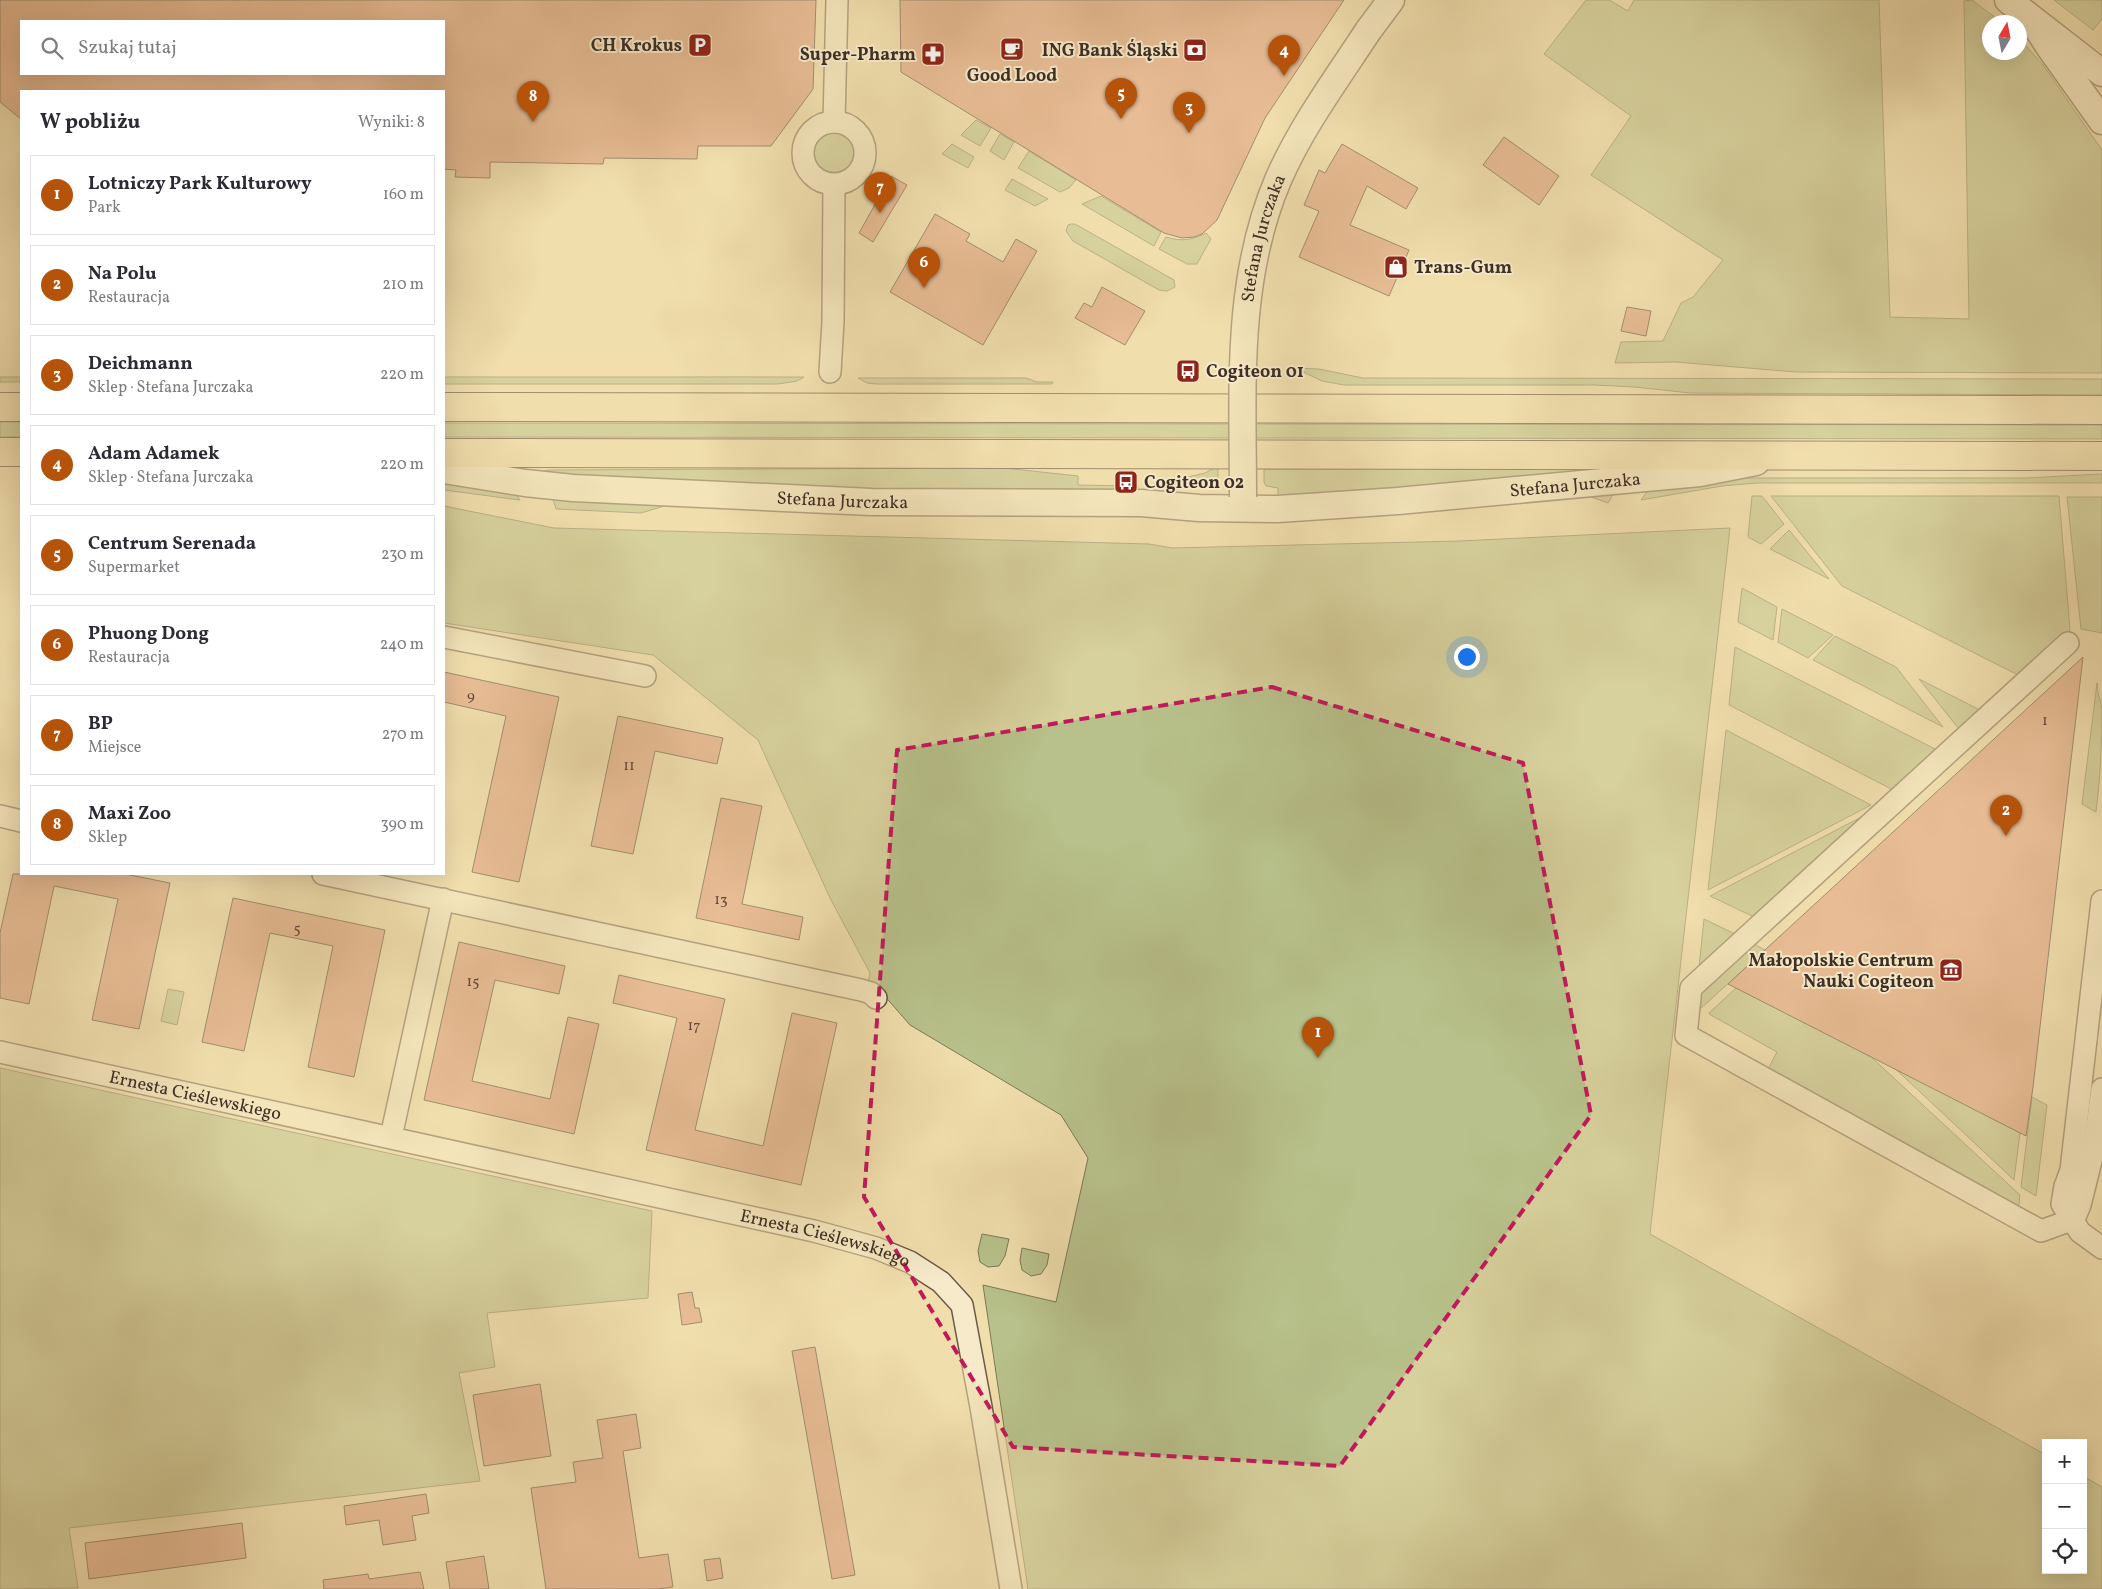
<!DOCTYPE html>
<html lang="pl">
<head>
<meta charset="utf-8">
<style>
  :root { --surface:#fff; --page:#f7f7f7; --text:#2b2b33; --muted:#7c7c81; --line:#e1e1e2; --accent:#b45309 }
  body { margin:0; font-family:Vollkorn,serif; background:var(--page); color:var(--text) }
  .controls { position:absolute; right:15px; bottom:15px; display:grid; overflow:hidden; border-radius:0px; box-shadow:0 5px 20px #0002 }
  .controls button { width:45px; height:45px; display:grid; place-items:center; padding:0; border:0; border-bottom:1px solid var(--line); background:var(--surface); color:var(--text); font:25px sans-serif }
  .compass { position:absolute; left:1982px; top:15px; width:45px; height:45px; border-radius:50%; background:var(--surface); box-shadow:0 5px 20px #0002; rotate:10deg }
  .you { position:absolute; left:1466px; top:656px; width:18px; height:18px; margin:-12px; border:4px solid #fff; border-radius:50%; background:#1a73e8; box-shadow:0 0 0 8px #1a73e833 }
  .badge { display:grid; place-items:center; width:32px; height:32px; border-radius:50%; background:var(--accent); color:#fff; font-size:16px; font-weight:700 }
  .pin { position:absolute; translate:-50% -41px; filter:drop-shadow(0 1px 2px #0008) }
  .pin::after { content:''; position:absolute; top:26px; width:18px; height:15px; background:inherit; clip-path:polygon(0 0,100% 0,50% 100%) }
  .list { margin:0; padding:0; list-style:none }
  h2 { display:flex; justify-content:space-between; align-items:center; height:65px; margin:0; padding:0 20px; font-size:21px }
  h2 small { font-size:16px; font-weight:400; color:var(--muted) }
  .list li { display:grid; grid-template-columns:32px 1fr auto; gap:15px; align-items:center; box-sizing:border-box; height:80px; margin:0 10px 10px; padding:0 10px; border:1px solid var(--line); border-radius:0px }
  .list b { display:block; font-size:19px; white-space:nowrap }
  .list p { margin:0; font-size:16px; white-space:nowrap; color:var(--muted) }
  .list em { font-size:16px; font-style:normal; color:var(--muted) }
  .icon { flex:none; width:28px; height:28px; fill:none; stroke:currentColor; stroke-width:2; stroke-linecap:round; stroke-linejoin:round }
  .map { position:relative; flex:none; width:2102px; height:1589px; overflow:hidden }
  .search { position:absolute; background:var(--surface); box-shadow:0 5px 20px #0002; left:20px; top:20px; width:425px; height:55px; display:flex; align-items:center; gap:12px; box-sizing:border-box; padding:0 18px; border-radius:0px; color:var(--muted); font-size:19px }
  .panel { position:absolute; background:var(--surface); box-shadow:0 5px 20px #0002; left:20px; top:90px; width:425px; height:785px; border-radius:0px }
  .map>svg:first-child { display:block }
  .green { fill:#b8c18b; stroke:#7c7858 }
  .building { fill:#dd9579; stroke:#3f2e26; fill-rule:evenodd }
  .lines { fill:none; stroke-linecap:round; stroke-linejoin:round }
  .minor-casing { stroke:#6c5a48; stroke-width:24 }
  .tertiary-casing { stroke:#6c5a48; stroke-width:29 }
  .primary-casing { stroke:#3f2e26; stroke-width:30 }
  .minor { stroke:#f6eaca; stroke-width:21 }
  .tertiary { stroke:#f6eaca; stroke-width:26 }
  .primary { stroke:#f1dead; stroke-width:28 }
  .tertiary-bridge-casing { stroke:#6c5a48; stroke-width:29; stroke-linecap:butt }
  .tertiary-bridge { stroke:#f6eaca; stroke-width:26 }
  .marked { fill:none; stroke:#c2185b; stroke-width:4; stroke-dasharray:10 6; stroke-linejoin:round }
  .labels { text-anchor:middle; stroke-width:4; stroke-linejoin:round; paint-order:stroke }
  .number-label { font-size:15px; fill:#66483b }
  .poi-label { font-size:18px; font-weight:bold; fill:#3f2e26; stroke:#f6eaca; text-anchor:end }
  .street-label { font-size:18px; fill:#3f2e26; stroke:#f6eaca }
</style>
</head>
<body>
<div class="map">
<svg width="2102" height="1589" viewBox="0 0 2102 1589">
  <rect width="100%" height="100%" fill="#f1dead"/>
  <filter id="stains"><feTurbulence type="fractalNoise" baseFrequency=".004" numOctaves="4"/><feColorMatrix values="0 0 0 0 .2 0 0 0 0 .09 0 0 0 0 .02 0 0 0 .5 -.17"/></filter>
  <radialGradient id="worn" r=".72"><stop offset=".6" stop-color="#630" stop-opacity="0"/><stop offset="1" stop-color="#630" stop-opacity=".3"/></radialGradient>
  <path class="green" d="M1586,0h23l19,11 6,-11h245l11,317 79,2 -5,-318 8,-1 29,22h-11v30h30v-13l23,26 59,85v223l-306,-1 -120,-10 -61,1 6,-21 42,-1 18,-38 12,-6 30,-37 -132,-85 40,-59 -87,-62z
    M2054,0h48v19l-9,11z
    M976,120l15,8 -11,18 -19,-11z
    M814 152a20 20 0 1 1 40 0a20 20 0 1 1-40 0Z
    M1000,134l14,8 -10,18 -14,-9z
    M952,144l22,13 -6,11 -26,-14z
    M1029,151l47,29 -7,8 -9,4 -42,-24z
    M1012,179l36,20 -13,7 -30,-16z
    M1101,196l60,36 -7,14 -72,-42z
    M1071,224h4l99,56 1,7 -8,4 -8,-1 -86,-49 -7,-10 2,-6z
    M1206,233l5,6 -14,25h-10l-28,-15 7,-12c15,5 27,3 40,-4z
    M1295,368l24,1 44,9 739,1v16l-412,-2 -55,-6 -41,-2h-250l-22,-4z
    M0,377h21v5h-21z
    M444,377h360l-7,4 -19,3h-334z
    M858,378h168l11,4h16l-1,2h-175l-10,-1z
    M0,422h21v15h-21z
    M444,423l1658,2v14l-1658,-2z
    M1218,466v14l-30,2v-5l17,-4z
    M1004,468l74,8v9l60,1 -1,9 -222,1 -372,-21 1,-4 5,-1z
    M1621,468l5,2 -348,27v-9l-12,-2 -2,-4v-13z
    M2102,474v9h-345l-35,3 -81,14 8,-11 56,-8 42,-3h279z
    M444,482l72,12 4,6 -76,-10z
    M1580,493l33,1 -5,9z
    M552,496l129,5 -40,12 -85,-4z
    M1752,496h10l22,28 -23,20 -13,-7z
    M1771,496h288l11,134 -52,45 -176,-89z
    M2067,497h35v136l-21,-4z
    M444,506l110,22 595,16 23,4 287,-7 271,-13 -80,706 396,221v115h37v-94l19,11v102h-1074l-45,-304 73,17 32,-144 -27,-43 -151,-90 -34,-39 -8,-3 2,-10 -40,-75 -72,-158 -105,-85 -209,-32z
    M1789,530l40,49 -59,-30z
    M1742,588l35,19 -4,33 -35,-18z
    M1782,609l51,26 -25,23 -30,-16z
    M1835,636l61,31 47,60 -130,-67z
    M1735,647l202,103 -44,40 -164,-85z
    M1919,679l61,31 -21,19z
    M2097,683c0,10 4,18 5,27 0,31 -2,71 -6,102l-14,-8z
    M1726,730l145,75 -163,85z
    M1867,814l-113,103 -44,-21z
    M1704,919l31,15 -36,33z
    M1752,943l13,7 -66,60 -3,-15z
    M1736,988l134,68 150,139 -2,18 -252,-140 11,-21 -68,-38v-1z
    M168,989l16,3 -7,33 -16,-4z
    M1856,1032l136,86 28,15 -6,47z
    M0,1068l652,143 -4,87 -161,15 8,54 -36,6 21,108 -411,47 9,60 -78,1z
    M2032,1097l15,8 -11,91 -15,-9z
    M982,1234l27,5 -4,17 -6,10 -11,1 -8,-5 -2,-11z
    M1022,1248l27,6 -2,11 -6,9 -10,2 -9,-6 -2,-10z"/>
  <path class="building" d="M0,0h816l-3,89 -42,57h-73l-1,13 -93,-1 -1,6 -113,-2v16l-35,-1 1,-7 -12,-1v-78h-423v28l-21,-17zM21,21h423v53h-423z
    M900,0h444l-79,118 -48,102 -15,14 -8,3 -12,1 -18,-5 -263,-161z
    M1504,137l55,39 -20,29 -56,-40z
    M1342,144l76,44 -12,21 -39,-23 -17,39 59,25 -20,46 -90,-39 20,-46 -15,-6 15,-35 6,3z
    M891,176l16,9 -34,57 -14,-9z
    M935,214l35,20 -4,7 37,21 13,-23 21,12 -54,94 -93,-53z
    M1102,287l43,24 -20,34 -50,-27 9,-15 8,4z
    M1627,307l24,4 -5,25 -25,-5z
    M2083,657l-50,430 -7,49 -298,-152z
    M444,672l115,25 -40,185 -47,-10 34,-156 -62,-14z
    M618,716l105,22 -6,26 -62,-13 -22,103 -42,-8z
    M721,798l41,8 -20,98 61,13 -4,23 -103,-22z
    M13,874h112l45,9 -31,146 -47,-9 26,-121 -64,-13 -25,118 -29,-6v-65z
    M233,898l152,32 -31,147 -46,-10 25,-121 -63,-13 -26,118 -42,-9z
    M459,942l106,24 -6,28 -64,-14 -23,101 78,18 18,-82 31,7 -25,110 -150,-34z
    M619,975l106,24 -30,131 68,16 29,-133 45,10 -36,162 -155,-35 31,-132 -64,-15z
    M692,1292l3,16h4l3,14 -20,3 -4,-31z
    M815,1347l40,228 -23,4 -40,-228z
    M540,1384l11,72 -67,10 -11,-71z
    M636,1414l5,34 -18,3 16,107 29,-4 5,33 -15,2h-112l-15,-101 45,-6 -3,-20 30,-4 -6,-38z
    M426,1494l3,19 -17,3 4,24 -33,5 -4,-25 -33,5 -2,-19z
    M242,1523l4,35 -157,21 -4,-36z
    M484,1556l5,33h-39l-4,-27z
    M720,1558l3,20 -16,3 -3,-21z
    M420,1572l4,17h-100l-1,-9 45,-6 1,5z"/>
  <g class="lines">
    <g class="minor-casing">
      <g id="minor">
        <circle cx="834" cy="153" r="31"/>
        <path d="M834,122l3,-122"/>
        <path d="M830,372l3,-50 1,-137"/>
        <path d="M444,637l201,39"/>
        <path d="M2068,643l-377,345 -5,47 355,196 33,-12 6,-14 14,-56 8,-60"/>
        <path d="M0,816l21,5"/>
        <path d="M323,874l538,116 10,3 5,5"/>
        <path id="s1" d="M0,1052l814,179 62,17 34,14 31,20 21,23 19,102 30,182"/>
        <path d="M391,1137l52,-238"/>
        <path d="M2076,1172l-11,14 -3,18 18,28 22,16"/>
        <path d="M2067,1181l4,-11 31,-269"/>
      </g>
    </g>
    <g class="tertiary-casing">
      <g id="tertiary">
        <path d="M2008,0l94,73"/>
        <path d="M2031,19l19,29 52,73"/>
        <path d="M1368,31l23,-31"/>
        <path id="s2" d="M444,470l81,13 48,5 298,14 270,1 58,5 79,1 120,-8 302,-28 56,-11"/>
      </g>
    </g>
    <g class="primary-casing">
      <path id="primary" d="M0,407h21
        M444,407l1658,3
        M0,452h21
        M444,453l1658,3"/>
    </g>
    <use href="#minor" class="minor"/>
    <use href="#tertiary" class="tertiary"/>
    <use href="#primary" class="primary"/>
    <g class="tertiary-bridge-casing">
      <g id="tertiary-bridge">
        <path id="s3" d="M1243,497c0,-107 -8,-216 35,-317 23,-53 58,-100 90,-149"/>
      </g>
    </g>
    <use href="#tertiary-bridge" class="tertiary-bridge"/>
  </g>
  <path d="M0 0H2102V1589H0ZM1272,687l251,76 68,352 -251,351 -327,-19 -149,-250 33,-447z" fill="#f1dead" fill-opacity=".55" fill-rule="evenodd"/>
  <path class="marked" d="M1272,687l251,76 68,352 -251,351 -327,-19 -149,-250 33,-447z"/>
  <defs>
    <g id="parking-square" transform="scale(1.25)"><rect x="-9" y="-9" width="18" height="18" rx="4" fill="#8f2418" stroke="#f6eaca"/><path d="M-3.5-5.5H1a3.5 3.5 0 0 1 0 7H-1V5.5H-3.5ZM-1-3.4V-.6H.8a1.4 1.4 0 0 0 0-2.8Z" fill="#fff"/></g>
    <g id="cafe-square" transform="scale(1.25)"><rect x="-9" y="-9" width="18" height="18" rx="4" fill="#8f2418" stroke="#f6eaca"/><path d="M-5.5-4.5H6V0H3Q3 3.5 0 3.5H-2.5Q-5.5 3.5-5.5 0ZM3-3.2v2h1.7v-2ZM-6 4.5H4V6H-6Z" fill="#fff"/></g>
    <g id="bank-square" transform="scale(1.25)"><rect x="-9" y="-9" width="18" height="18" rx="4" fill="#8f2418" stroke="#f6eaca"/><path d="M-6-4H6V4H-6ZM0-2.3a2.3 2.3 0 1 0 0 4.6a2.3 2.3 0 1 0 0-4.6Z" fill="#fff"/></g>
    <g id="pharmacy-square" transform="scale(1.25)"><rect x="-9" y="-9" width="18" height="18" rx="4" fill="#8f2418" stroke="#f6eaca"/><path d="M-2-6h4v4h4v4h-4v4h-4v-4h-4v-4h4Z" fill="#fff"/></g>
    <g id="shop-square" transform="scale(1.25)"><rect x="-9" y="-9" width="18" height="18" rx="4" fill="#8f2418" stroke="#f6eaca"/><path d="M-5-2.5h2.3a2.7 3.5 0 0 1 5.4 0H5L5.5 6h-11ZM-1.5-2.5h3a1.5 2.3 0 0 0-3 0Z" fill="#fff"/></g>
    <g id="bus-square" transform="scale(1.25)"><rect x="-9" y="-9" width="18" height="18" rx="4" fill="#8f2418" stroke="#f6eaca"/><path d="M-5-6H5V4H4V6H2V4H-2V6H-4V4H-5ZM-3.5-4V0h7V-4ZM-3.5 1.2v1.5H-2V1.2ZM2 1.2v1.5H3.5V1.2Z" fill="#fff"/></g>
    <g id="museum-square" transform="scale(1.25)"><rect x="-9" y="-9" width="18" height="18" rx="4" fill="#8f2418" stroke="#f6eaca"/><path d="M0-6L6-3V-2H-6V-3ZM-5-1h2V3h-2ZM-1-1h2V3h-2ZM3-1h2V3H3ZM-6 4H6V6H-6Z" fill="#fff"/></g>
  </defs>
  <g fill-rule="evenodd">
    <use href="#parking-square" x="700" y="45"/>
    <use href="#cafe-square" x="1012" y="49"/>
    <use href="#bank-square" x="1195" y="50"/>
    <use href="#pharmacy-square" x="933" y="54"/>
    <use href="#shop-square" x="1396" y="267"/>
    <use href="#bus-square" x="1188" y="371"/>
    <use href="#bus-square" x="1126" y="482"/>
    <use href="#museum-square" x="1951" y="970"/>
  </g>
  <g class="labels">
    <g class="number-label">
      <text x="471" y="700">9</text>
      <text x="2045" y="725">1</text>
      <text x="629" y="770">11</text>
      <text x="721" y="904">13</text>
      <text x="297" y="933">5</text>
      <text x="473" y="986">15</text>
      <text x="694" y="1030">17</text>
    </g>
    <g class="poi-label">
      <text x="682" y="51">CH Krokus</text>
      <text x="1178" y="56">ING Bank Śląski</text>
      <text x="916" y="60">Super-Pharm</text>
      <text x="1012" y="81" text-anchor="middle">Good Lood</text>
      <text x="1414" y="273" text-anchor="start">Trans-Gum</text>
      <text x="1206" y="377" text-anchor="start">Cogiteon 01</text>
      <text x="1144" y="488" text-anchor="start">Cogiteon 02</text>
      <text x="1934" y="966">Małopolskie Centrum<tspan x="1934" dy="21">Nauki Cogiteon</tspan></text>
    </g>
    <g class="street-label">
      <text dy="6" stroke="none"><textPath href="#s3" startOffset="261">Stefana Jurczaka</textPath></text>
      <text dy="6" stroke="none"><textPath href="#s2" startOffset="1134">Stefana Jurczaka</textPath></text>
      <text dy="6" stroke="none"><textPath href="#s2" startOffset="400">Stefana Jurczaka</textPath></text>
      <text dy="6" stroke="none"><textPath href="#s1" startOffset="200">Ernesta Cieślewskiego</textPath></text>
      <text dy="6" stroke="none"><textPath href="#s1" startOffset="846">Ernesta Cieślewskiego</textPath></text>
    </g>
  </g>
  <rect width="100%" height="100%" filter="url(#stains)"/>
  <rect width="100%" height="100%" fill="url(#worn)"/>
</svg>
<div class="controls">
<button>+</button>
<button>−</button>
<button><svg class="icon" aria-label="locate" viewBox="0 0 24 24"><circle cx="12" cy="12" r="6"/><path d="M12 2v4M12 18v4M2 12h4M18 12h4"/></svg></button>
</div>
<svg class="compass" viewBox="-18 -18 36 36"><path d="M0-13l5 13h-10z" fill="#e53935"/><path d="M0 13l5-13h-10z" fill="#7c7c81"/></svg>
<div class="you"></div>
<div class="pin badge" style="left:1318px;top:1058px">1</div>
<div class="pin badge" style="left:2006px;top:836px">2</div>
<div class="pin badge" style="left:1189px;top:133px">3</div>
<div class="pin badge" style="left:1284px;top:76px">4</div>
<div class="pin badge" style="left:1121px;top:119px">5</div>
<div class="pin badge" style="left:924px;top:288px">6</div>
<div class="pin badge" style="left:880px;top:213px">7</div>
<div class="pin badge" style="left:533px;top:122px">8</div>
<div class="search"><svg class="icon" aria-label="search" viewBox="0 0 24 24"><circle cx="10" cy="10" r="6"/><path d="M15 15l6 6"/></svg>Szukaj tutaj</div>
<section class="panel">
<h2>W pobliżu<small>Wyniki: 8</small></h2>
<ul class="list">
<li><span class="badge">1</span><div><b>Lotniczy Park Kulturowy</b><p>Park</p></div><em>160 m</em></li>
<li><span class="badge">2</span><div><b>Na Polu</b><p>Restauracja</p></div><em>210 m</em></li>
<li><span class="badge">3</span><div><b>Deichmann</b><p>Sklep · Stefana Jurczaka</p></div><em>220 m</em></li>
<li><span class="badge">4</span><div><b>Adam Adamek</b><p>Sklep · Stefana Jurczaka</p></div><em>220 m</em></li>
<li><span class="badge">5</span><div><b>Centrum Serenada</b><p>Supermarket</p></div><em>230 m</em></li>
<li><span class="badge">6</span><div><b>Phuong Dong</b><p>Restauracja</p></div><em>240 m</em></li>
<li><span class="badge">7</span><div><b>BP</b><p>Miejsce</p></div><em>270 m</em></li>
<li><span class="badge">8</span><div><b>Maxi Zoo</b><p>Sklep</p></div><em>390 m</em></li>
</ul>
</section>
</div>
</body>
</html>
